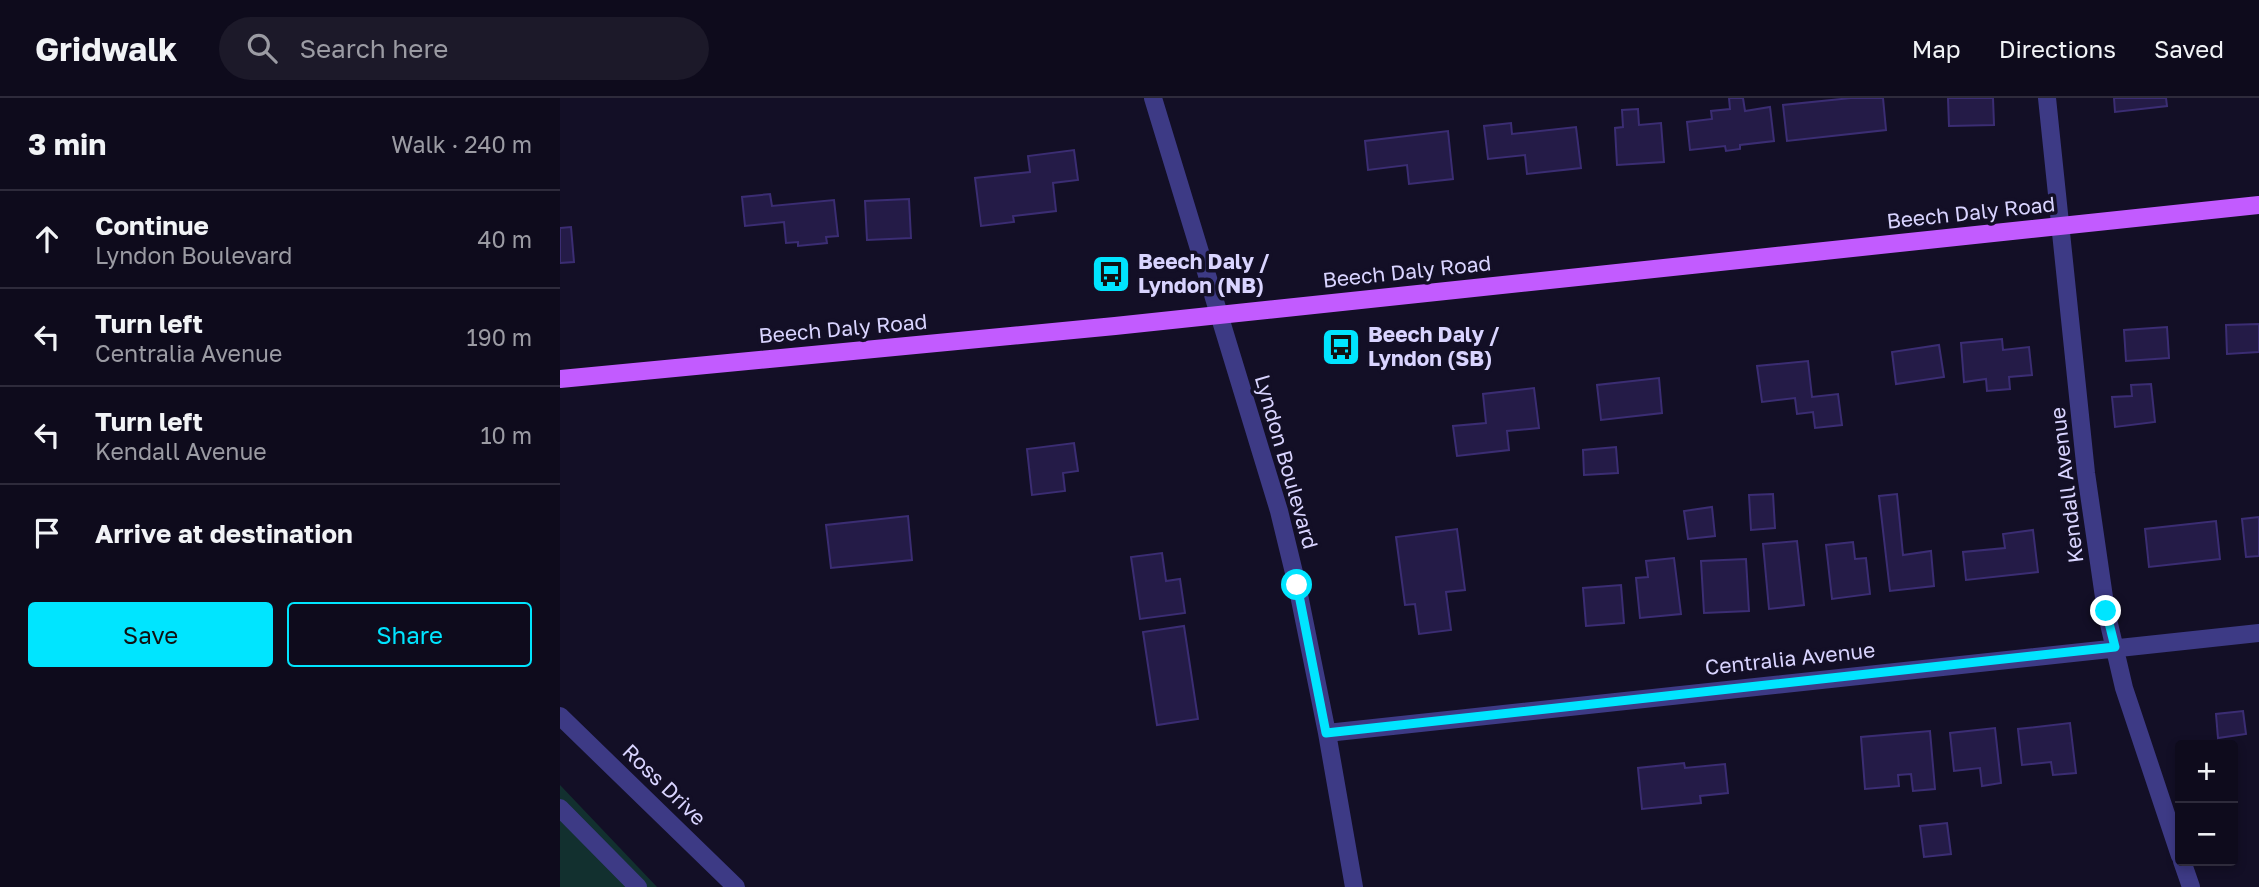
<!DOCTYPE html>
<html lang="en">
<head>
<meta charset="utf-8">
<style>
  :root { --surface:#0e0b1c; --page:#1c1929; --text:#f1f3f6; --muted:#9b9ba3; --line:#2e2b3b; --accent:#00e5ff }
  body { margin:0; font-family:"Golos Text",sans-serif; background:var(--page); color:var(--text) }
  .controls { position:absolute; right:21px; bottom:21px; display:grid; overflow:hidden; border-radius:7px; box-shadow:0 4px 10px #0003 }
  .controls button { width:63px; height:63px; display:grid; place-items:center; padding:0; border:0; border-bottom:2px solid var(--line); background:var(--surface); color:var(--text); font:35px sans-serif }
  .stop { position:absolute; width:21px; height:21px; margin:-16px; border:5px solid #00e5ff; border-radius:50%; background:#fff }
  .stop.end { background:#00e5ff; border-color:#fff; box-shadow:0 2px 7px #0008 }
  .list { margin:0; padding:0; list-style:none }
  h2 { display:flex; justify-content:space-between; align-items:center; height:91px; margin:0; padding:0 28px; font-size:30px }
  h2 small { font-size:23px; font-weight:400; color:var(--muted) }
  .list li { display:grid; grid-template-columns:46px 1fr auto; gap:21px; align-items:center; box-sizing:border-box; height:98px; padding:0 28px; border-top:2px solid var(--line) }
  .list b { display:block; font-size:26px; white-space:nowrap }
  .list p { margin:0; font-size:23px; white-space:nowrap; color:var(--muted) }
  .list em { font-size:23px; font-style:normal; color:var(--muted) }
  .actions { display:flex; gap:14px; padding:21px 28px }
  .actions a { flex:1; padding:16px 0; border:2px solid var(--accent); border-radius:7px; text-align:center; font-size:24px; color:var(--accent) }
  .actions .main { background:var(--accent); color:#111 }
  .icon { flex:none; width:38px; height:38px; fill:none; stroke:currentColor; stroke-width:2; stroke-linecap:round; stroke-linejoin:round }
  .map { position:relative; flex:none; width:1699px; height:789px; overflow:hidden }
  header { display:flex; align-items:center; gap:42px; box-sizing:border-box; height:98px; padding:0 35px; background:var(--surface); border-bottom:2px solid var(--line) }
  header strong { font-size:33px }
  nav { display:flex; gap:38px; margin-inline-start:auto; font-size:24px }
  .search { width:490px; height:63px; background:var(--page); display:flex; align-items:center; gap:18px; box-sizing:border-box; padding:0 24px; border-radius:38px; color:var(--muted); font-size:26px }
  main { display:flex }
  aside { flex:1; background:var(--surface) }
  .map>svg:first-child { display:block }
  .green { fill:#12302f }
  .building { fill:#241b47; stroke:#3b2d73; stroke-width:2 }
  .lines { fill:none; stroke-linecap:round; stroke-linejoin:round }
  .minor { stroke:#3d3a85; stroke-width:18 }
  .major { stroke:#c25bff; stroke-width:18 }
  .route { stroke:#00e5ff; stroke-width:9 }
  .labels { text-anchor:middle; stroke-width:7; stroke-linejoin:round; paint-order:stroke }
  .street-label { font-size:21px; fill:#d9d4ff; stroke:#130f26 }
  .poi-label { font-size:21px; font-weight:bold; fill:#d9d4ff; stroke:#130f26; text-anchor:start }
</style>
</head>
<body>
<header>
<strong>Gridwalk</strong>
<div class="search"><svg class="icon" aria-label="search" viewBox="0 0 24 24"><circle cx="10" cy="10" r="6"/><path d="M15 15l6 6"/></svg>Search here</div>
<nav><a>Map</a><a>Directions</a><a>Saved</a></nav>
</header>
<main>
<aside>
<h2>3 min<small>Walk · 240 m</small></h2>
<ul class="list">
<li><svg class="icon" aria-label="ahead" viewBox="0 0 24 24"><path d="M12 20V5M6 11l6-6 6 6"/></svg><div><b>Continue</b><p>Lyndon Boulevard</p></div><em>40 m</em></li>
<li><svg class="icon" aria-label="left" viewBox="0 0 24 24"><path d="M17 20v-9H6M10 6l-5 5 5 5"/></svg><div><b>Turn left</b><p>Centralia Avenue</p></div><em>190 m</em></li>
<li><svg class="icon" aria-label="left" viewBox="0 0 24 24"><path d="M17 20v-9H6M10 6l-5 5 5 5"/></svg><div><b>Turn left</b><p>Kendall Avenue</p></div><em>10 m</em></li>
<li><svg class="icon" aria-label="arrive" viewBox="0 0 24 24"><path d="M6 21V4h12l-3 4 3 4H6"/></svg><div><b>Arrive at destination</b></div></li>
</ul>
<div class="actions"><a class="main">Save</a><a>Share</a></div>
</aside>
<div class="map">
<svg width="1699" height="789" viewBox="0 0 1699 789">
  <rect width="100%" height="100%" fill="#130f26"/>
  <path class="green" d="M0,687l97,102h-97z"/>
  <path class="building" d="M1169,0h14l2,13 25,-4 4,34 -34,4v4l-14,2 -1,-5 -35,4 -3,-28 25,-3 -1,-8 19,-2z
    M1291,0h32l3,32 -99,11 -4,-36z
    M1388,0h45l1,27 -45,1z
    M1554,0h52l1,8 -52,6z
    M1078,11l1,16 22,-2 3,39 -47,3 -2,-37 8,-1 -1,-17z
    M951,25l1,11 64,-7 5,41 -54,6 -2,-19 -37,4 -4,-33z
    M888,33l5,48 -44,5 -2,-19 -39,5 -3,-29z
    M514,52l4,30 -25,3 3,28 -43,5 1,6 -33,4 -6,-48 55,-6 -2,-16z
    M210,96l2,12 62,-6 4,36 -12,1 1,6 -29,3v-4l-12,1 -2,-21 -39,4 -3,-29z
    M349,101l2,39 -44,2 -2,-39z
    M11,129l3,35 -14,1v-35z
    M1699,226v28l-32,2 -1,-29z
    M1607,229l2,31 -43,3 -2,-31z
    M1442,241l1,11 26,-3 3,28 -23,2 1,12 -23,2 -1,-12 -22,3 -3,-39z
    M1379,247l5,32 -48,7 -4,-32z
    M1248,263l4,36 26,-3 4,31 -27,3 -2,-16 -16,2 -2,-16 -33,4 -5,-36z
    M1099,280l3,35 -61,7 -4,-35z
    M1591,286l4,38 -40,5 -3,-30 20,-1 -1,-11z
    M974,290l5,40 -32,3 2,19 -52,6 -4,-30 33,-3 -3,-29z
    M514,345l4,28 -15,2 2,18 -33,4 -5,-46z
    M1056,349l2,26 -34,2 -1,-25z
    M1213,396l2,34 -24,2 -2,-35z
    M1337,396l6,61 28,-4 3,35 -44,5 -11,-95z
    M1152,409l3,29 -27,3 -4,-28z
    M348,418l4,44 -81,8 -5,-43z
    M1699,419v39l-13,1 -4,-38z
    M1656,423l4,38 -71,8 -4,-38z
    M897,431l8,61 -19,2 5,38 -32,4 -4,-30 -10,1 -9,-68z
    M1473,432l5,42 -72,8 -3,-28 42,-4 -2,-14z
    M1237,443l7,64 -35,4 -6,-65z
    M1293,444l2,17 11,-1 4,36 -38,5 -6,-54z
    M602,455l4,28 14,-2 5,34 -45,6 -9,-62z
    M1114,460l7,56 -41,4 -4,-40 12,-1 -2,-16z
    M1186,461l3,52 -45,2 -3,-52z
    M1061,487l3,38 -38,3 -3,-38z
    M624,528l14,93 -41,6 -14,-93z
    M1683,613l3,23 -28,4 -2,-24z
    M1510,625l6,50 -23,2 -2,-13 -29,3 -4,-36z
    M1435,630l6,55 -19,3 -2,-18 -26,3 -4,-38z
    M1370,633l5,58 -22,2 -2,-17 -13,1 1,11 -34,3 -4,-52z
    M1124,665l1,5 40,-4 3,29 -28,3 1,7 -59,6 -4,-41z
    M1387,725l4,31 -27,3 -4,-31z"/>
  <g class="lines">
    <path class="minor" d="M593,0l126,413 18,74 30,148 27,154
      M1487,0l39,375 20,138 18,77 56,168
      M0,618l176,171
      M767,635l932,-100
      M0,710l78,79
      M1622,763l9,26"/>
    <path class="major" d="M0,281l555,-53 1144,-121"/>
  </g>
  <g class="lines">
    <path class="route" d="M737,487l29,148 789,-86 -9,-36"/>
  </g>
  <defs>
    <g id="bus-square" transform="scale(2.0125)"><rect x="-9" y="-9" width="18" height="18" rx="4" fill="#00e5ff" stroke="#130f26"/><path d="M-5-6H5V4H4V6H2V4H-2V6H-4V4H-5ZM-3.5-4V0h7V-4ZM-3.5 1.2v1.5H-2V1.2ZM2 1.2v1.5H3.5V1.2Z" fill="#111"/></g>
  </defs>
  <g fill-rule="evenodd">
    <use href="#bus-square" x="551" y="176"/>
    <use href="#bus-square" x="781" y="249"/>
  </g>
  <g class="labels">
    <g class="street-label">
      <text transform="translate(1411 115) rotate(-6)" y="7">Beech Daly Road</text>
      <text transform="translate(847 174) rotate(-6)" y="7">Beech Daly Road</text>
      <text transform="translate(283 231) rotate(-5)" y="7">Beech Daly Road</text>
      <text transform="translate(726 364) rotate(74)" y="7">Lyndon Boulevard</text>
      <text transform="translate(1507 387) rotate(-97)" y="7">Kendall Avenue</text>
      <text transform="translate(1230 561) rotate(-6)" y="7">Centralia Avenue</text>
      <text transform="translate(104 687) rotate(44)" y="7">Ross Drive</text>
    </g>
    <g class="poi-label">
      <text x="578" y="171">Beech Daly /<tspan x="578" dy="24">Lyndon (NB)</tspan></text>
      <text x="808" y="244">Beech Daly /<tspan x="808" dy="24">Lyndon (SB)</tspan></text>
    </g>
  </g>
</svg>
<div class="controls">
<button>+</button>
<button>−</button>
</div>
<div class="stop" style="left:737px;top:487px"></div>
<div class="stop end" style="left:1546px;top:513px"></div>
</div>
</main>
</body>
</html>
